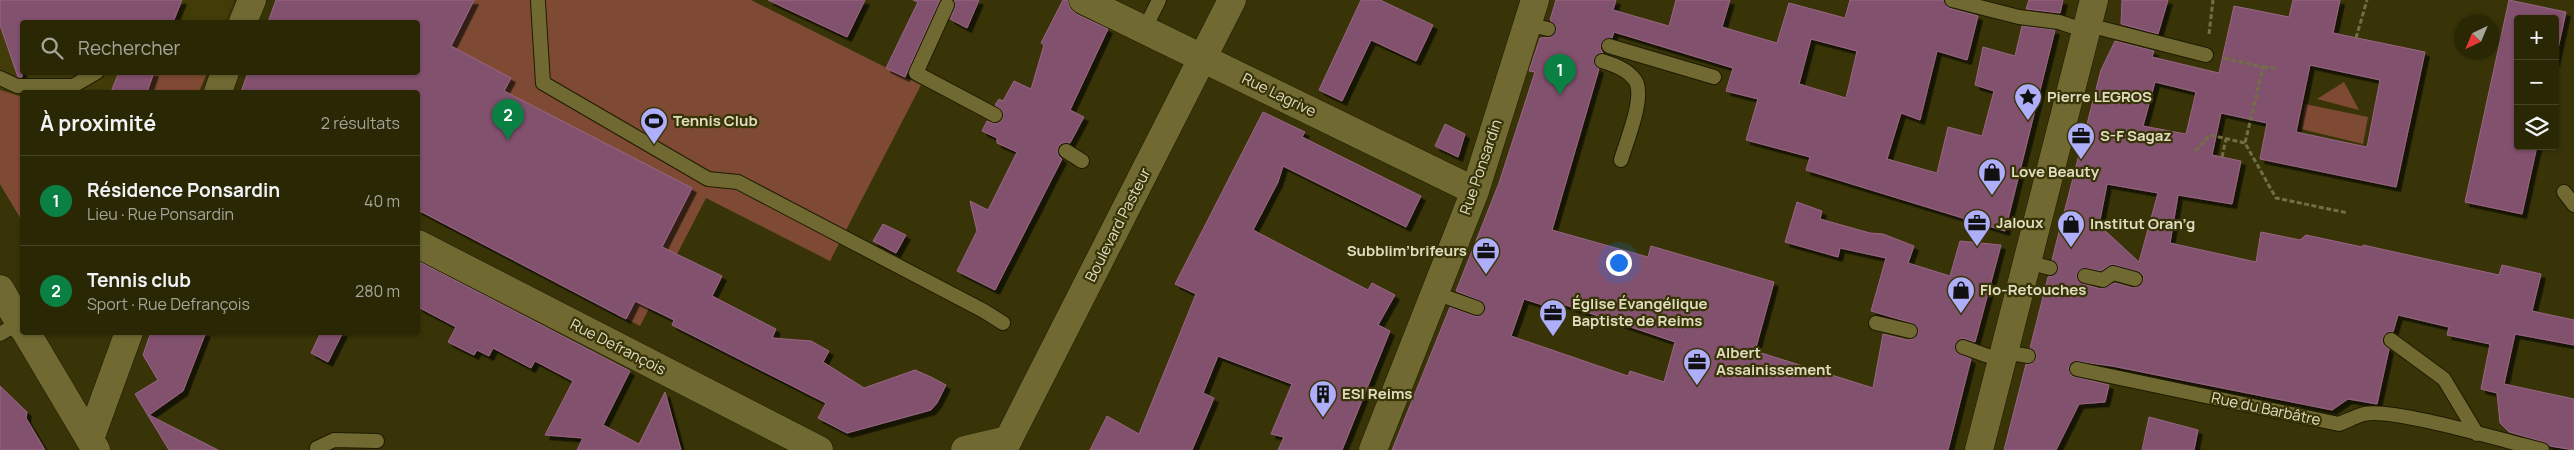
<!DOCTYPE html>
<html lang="fr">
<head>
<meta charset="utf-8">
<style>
  :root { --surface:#2a2705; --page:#363313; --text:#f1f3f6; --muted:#a5a59a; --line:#464427; --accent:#0b8043 }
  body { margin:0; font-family:Manrope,sans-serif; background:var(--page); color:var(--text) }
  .controls { position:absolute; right:15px; top:15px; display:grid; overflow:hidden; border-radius:5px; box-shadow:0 1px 4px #0004 }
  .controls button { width:45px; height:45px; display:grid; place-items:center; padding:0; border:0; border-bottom:1px solid var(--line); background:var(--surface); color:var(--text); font:25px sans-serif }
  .compass { position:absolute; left:2454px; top:15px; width:45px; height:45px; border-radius:50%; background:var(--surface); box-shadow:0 1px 4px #0004; rotate:224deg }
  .you { position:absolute; left:1618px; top:262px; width:18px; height:18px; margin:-12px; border:4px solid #fff; border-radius:50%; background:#1a73e8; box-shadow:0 0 0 8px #1a73e833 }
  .badge { display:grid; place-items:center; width:32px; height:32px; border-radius:50%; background:var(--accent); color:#fff; font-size:16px; font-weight:700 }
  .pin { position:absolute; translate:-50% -41px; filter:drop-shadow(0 1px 2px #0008) }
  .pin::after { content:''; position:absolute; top:26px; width:18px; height:15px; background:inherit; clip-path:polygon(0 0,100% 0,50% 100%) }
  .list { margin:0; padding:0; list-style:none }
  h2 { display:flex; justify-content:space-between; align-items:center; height:65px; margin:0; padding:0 20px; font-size:21px }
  h2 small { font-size:16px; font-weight:400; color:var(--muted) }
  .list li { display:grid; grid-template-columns:32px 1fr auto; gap:15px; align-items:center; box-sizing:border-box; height:90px; padding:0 20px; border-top:1px solid var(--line) }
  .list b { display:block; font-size:19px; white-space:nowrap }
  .list p { margin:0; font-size:16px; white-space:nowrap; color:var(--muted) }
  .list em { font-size:16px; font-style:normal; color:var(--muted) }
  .icon { flex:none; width:28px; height:28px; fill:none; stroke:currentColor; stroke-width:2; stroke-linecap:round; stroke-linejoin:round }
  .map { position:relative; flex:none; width:2574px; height:450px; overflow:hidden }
  .search { position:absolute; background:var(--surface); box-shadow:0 1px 4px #0004; left:20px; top:20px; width:400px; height:55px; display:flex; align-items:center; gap:12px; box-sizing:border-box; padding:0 18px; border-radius:5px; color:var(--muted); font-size:19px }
  .panel { position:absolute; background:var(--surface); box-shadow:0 1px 4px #0004; left:20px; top:90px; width:400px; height:245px; border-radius:5px }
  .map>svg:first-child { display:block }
  .built { fill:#423d08 }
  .green { fill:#7f4a33 }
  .building { fill:#82516e; stroke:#996684; fill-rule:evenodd; filter:url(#shadow) }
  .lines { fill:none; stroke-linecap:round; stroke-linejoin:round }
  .lane-casing { stroke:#1e1b00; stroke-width:16 }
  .street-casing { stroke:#1e1b00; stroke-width:29 }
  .secondary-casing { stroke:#1e1b00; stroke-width:29 }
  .path { stroke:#726f47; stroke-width:3; stroke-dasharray:5 2.5; stroke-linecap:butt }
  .lane { stroke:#706a32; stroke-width:14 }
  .street { stroke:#706a32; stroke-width:28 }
  .secondary { stroke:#706a32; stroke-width:28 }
  .labels { text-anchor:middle; stroke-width:4.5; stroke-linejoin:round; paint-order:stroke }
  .street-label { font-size:15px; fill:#e0dec1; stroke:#383407 }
  .poi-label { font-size:15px; font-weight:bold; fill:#e0dec1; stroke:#383407; text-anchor:start }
</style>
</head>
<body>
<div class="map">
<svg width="2574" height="450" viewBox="0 0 2574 450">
  <defs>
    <filter id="shadow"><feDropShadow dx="4.5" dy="4.5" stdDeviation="0" flood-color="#0009"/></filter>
  </defs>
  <rect width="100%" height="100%" fill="#383407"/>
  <path class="built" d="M0,0h234l-9,22h-203v50l185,1 -8,19h-177v129l-22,-37z"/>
  <path class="green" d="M418,0h333l170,85 -91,176 -124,-63 -66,128 -222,-116v-118h-89l10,-19 79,-1v-50h-53l9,-17z
    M154,73h53l-8,19h-52z
    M2344,82l15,28 -42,-11z
    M0,90l22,7v124l-22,-37z
    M2305,104l63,13 -5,27 -62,-15z"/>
  <path class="building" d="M0,0h182l-9,22h-151v55h-4l-18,-52z
    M276,0h198l-23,46 60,32 -7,13 188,97 -30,59 60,29 -10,20 64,33 -4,9 39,3 18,10 -6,11 41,26 51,-18 16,7 15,8 -9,18 -6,7 -84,23 -29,-15 8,-15 -154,-78 2,-5 -39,-19 -9,18 -208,-109v-118h-177l7,-20h170v-50h-150z
    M768,0h97l-18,37z
    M913,0h27l-35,77 -19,-9 32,-66z
    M954,0h25l-12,28 -17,-9 5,-11z
    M1063,0h5l2,8 6,6 32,15 -38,81 14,7 -14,26h-8l-4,4v8l4,4 -67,131 -38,-19 20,-40 -7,-30 18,9 29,-58 -20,-9v-5l-15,-7 5,-10 9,3 6,-4 1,-9 -8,-6 4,-6 4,2 11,-20 17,8 13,-44 -3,-2z
    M1361,0h19l53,25 -17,36 -45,-21 -29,61 -23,-11z
    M1556,0h60l-3,10 56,16 7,-26h54l-8,27 55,16 12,-40 56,15 5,-18h93l6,8 29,8 -11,44 -30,-9 -17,69 -19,-7 -14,46 50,14 11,-46 34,9 12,-45 -19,-6 8,-38 32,9 7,-30 33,4 -50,201 -199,-61 4,-13 -64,-17 12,-41 -32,-8 7,-23 -119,-36 -2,6 -9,2 -3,8 3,5 -6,1 -3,5 1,7 4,3 -47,161 96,27 3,-11 123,36 -19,69 118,37 10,-54 25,6 5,-1 5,-6v-5l-6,-5 -41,-12 15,-53 -46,-10 -2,9 -53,-15 12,-40 25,9 -2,8 50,14 13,1 31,12 -6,17 42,13 10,-35 41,4 -26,97 -13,-4 -7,7 2,8 14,6 -23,91h-556l58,-143 25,9h4l6,-5 -2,-9 -27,-11 43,-108 36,-111 -6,-1 11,-33 11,-1 5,-6v-5l-6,-6zM1811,39l46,12 -11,47 -47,-14zM1524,299l25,8 2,-7 124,42 -11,40 -34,-11 -2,5 -117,-40z
    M2029,0h34l-3,13 -34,-4z
    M2122,0h46l-10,34 -37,-10z
    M2293,0h47l-7,33 92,19 -29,135 -136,-28 7,-36 -46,-10 -9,42 29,6 -9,43 -54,-9 -8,48 86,19 5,-30 39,8 6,-5 56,12 1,-2 136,30 3,-10 39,9 -9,37 42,9v25l-59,-11 -11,50 70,15v51l-24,-4 -6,-4 -35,-10 -9,-9 -3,-30 -16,-4 9,-45 -43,-9 2,-8 -51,-12 -5,17h-6l-5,7 1,5 6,5 -12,55 -29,-5 -16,11 -220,-44 -37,-5 -7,7 4,8 37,9 -4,17 -26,2 -23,46h-52l22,-86h5l5,-6v-5l-6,-5 18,-71 5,-1 5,-5v-6l-6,-5 7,-28 42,-162 14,-29 39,10 -2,6 67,16 15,-67 55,11zM2310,65l70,15 -13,67 -71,-15zM2155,82l41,10 -10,42 -43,-8zM2107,184l51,9 -19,69 -40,-37zM2112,264l29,9 3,4 -3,8 -8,3 -18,-5 -14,6 -18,-5 -6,-5v-5l5,-6 19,3z
    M2509,0l57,12 -11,50v-43h-37v127h19l-15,68 -57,-12z
    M119,72h35l-7,20h-36z
    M1263,112l42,20 -3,5 119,59 -15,31 -123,-61 -5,16 -25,48 115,60 4,-7 23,12 -17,30 12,6 -48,119h-64l6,-13 -13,-3 21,-50 -74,-28 -15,37 11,5 -22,52h-102l17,-34 32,18 57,-140 -21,-10z
    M1445,124l20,10 -7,23 -23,-11z
    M883,224l23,11 -10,18 -23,-12z
    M418,261l212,110 -27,54 36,19 26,-52 16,58h-104l6,-12 -38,-3 28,-54 -38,-20 -4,7 -38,-20 -4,8 -12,-6 -3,5 -26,-13 8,-15 -38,-20z
    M151,332h55l-23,59 -34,24 69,35h-49l-34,-56 23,-14 -15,-25z
    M321,332h22l-15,30 -17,-9z
    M0,386l27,26 -1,6 19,32h-45z
    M2149,417l49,13 -4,20h-52z"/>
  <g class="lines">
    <g class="lane-casing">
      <path id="lane" d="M1952,0l67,17 40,5 27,9
        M538,2l5,81 165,96 30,3 246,129 19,12
        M947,5l-31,68 79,42
        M1527,24l21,5
        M2088,25l118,30
        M1144,30l15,-30
        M1609,46l105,31
        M1602,61c12,4 25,8 33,19 11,16 -9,62 -14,80
        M0,78l17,8h56l24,-14
        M1066,151l16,10
        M2564,192l10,13
        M2027,262l23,6
        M2085,276l18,4 10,-7 22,6
        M1435,293l42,15
        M1876,323l34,8
        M0,334l20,-12
        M2391,340l53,39 33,55
        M1963,347l39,14
        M2005,352l23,4
        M2077,369l262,55c8,-3 17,-8 25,-10 28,-7 144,28 178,36
        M317,450v-2l17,-8 43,1"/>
    </g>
    <g class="street-casing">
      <path id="street" d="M1083,0l392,191
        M243,22l9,-22
        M218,92l7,-20
        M418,244l401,206
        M0,289l22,38
        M26,332l70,118
        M90,439l39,-107
        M965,450l43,-10
        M1373,450l102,-259 60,-191
        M1979,450l115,-450"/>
    </g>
    <g class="secondary-casing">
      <path id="secondary" d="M1003,450l229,-450"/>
    </g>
    <path class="path" d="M2209,34l4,-34
      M2356,38l11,-38
      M2224,58l39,9 -18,76 31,55 72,15
      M2263,67l14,1
      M2195,151l15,-16 35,8
      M2222,157l4,-18"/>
    <use href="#lane" class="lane"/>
    <use href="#street" class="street"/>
    <use href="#secondary" class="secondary"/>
  </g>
  <defs>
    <g id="sight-pin" transform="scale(1.4375)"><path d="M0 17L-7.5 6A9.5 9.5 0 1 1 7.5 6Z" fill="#aeaefa" stroke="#383407"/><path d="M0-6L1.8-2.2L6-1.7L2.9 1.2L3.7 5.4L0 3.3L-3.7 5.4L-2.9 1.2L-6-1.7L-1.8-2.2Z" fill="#111"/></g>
    <g id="stadium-pin" transform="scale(1.4375)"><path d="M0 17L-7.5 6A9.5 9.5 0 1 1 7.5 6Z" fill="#aeaefa" stroke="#383407"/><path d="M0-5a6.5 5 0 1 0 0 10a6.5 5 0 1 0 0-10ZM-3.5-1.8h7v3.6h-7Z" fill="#111"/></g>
    <g id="office-pin" transform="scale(1.4375)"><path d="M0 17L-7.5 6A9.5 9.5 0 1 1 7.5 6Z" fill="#aeaefa" stroke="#383407"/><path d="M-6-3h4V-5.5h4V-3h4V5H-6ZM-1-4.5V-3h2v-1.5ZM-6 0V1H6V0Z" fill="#111"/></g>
    <g id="shop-pin" transform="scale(1.4375)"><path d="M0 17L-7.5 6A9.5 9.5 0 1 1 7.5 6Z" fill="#aeaefa" stroke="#383407"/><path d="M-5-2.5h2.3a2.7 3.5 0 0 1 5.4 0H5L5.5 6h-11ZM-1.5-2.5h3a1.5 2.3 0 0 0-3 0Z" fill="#111"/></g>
    <g id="building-pin" transform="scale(1.4375)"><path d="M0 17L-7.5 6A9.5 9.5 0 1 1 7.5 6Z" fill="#aeaefa" stroke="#383407"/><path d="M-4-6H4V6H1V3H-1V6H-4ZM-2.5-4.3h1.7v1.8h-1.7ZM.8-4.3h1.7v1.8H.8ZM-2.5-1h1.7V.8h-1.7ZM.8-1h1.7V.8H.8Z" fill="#111"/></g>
  </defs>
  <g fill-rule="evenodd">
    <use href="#sight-pin" x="2028" y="97"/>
    <use href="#stadium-pin" x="654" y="121"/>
    <use href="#office-pin" x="2081" y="136"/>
    <use href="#shop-pin" x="1992" y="172"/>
    <use href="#office-pin" x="1977" y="223"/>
    <use href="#shop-pin" x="2071" y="224"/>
    <use href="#office-pin" x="1486" y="251"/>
    <use href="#shop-pin" x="1961" y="290"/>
    <use href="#office-pin" x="1553" y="313"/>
    <use href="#office-pin" x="1697" y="362"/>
    <use href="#building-pin" x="1323" y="394"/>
  </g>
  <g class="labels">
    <g class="street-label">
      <text transform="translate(1279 95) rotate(26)" y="5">Rue Lagrive</text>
      <text transform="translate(1481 167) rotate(-71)" y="5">Rue Ponsardin</text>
      <text transform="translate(1118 225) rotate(-63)" y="5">Boulevard Pasteur</text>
      <text transform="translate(618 347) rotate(27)" y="5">Rue Defrançois</text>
      <text transform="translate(2266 409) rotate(12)" y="5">Rue du Barbâtre</text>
    </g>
    <g class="poi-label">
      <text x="2047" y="102">Pierre LEGROS</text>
      <text x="673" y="126">Tennis Club</text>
      <text x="2100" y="141">S-F Sagaz</text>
      <text x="2011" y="177">Love Beauty</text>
      <text x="1996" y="228">Jaloux</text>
      <text x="2090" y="229">Institut Oran’g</text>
      <text x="1467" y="256" text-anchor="end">Subblim’brifeurs</text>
      <text x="1980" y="295">Flo-Retouches</text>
      <text x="1572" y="309">Église Évangélique<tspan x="1572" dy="17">Baptiste de Reims</tspan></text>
      <text x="1716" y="358">Albert<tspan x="1716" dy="17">Assainissement</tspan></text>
      <text x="1342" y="399">ESI Reims</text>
    </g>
  </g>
</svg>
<div class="controls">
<button>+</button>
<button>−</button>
<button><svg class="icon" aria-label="layers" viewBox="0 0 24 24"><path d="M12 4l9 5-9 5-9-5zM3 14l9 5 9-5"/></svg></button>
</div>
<svg class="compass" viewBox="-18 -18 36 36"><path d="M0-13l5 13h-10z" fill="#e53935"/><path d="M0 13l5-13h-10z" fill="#a5a59a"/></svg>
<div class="you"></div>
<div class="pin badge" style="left:1560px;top:95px">1</div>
<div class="pin badge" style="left:508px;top:140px">2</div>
<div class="search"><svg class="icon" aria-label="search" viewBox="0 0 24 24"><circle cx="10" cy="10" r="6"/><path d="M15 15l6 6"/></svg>Rechercher</div>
<section class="panel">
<h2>À proximité<small>2 résultats</small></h2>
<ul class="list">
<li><span class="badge">1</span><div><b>Résidence Ponsardin</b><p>Lieu · Rue Ponsardin</p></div><em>40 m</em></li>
<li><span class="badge">2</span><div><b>Tennis club</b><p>Sport · Rue Defrançois</p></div><em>280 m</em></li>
</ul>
</section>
</div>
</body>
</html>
